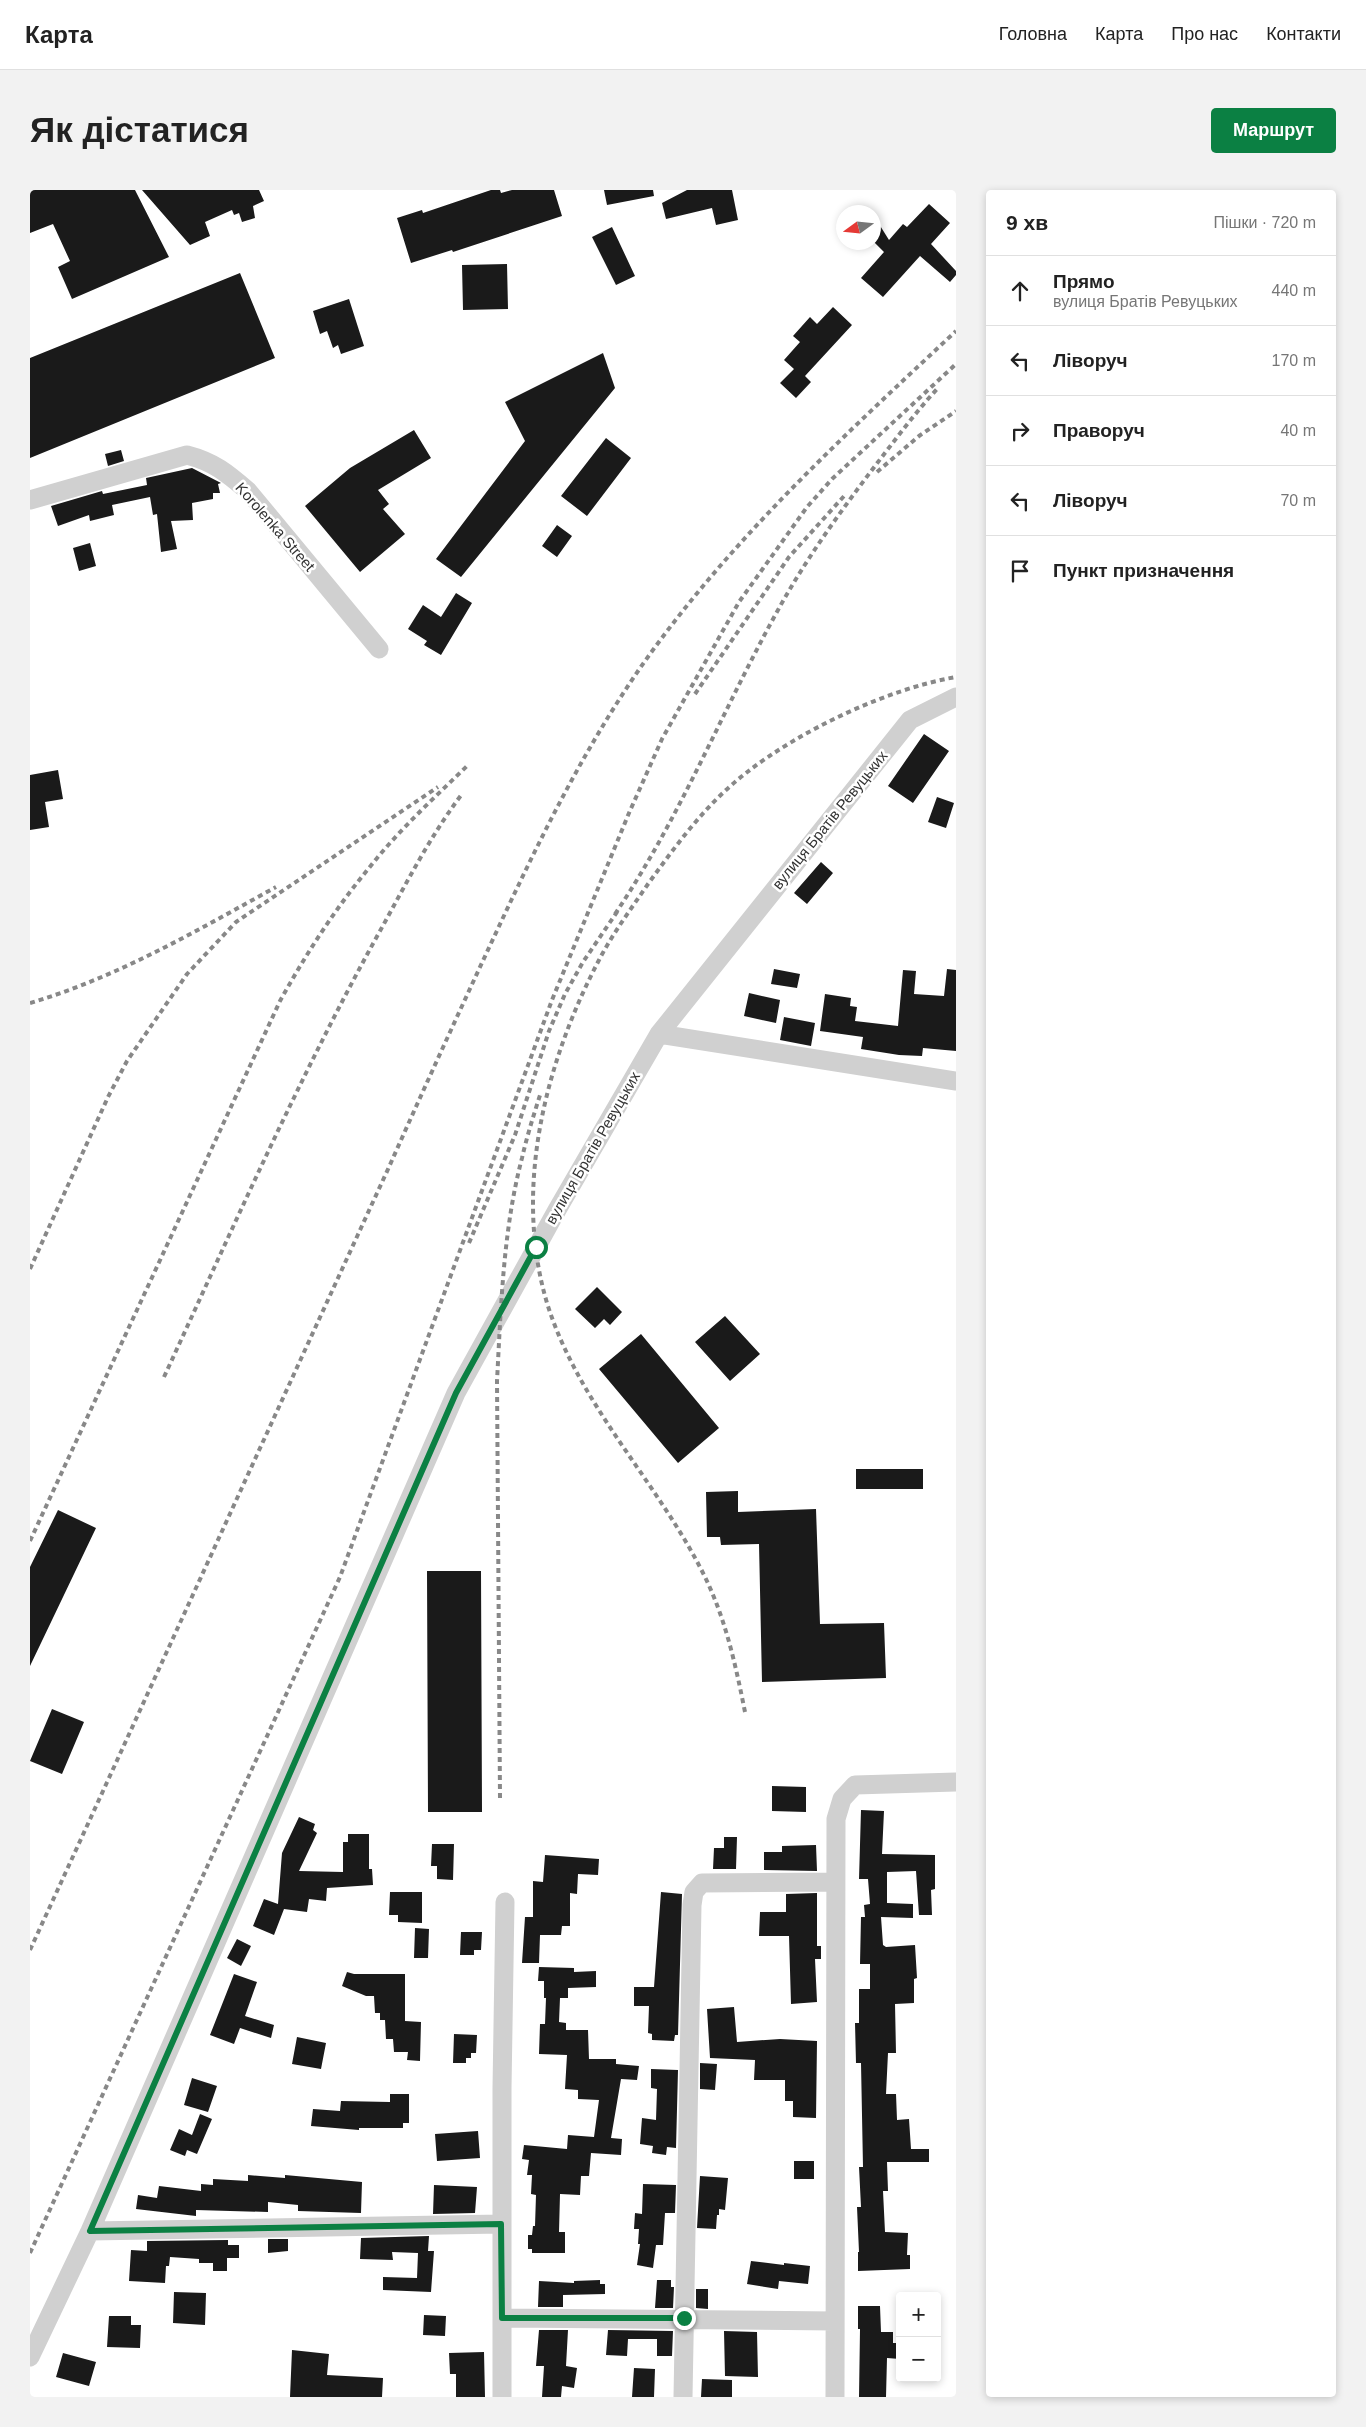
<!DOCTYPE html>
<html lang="uk">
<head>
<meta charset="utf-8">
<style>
  :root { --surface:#fff; --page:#f2f2f2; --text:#222; --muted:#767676; --line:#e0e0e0; --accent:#0b8043 }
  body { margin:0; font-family:Arial,sans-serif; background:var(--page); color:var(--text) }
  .controls { position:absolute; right:15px; bottom:15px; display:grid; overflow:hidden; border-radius:5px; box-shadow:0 2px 8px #0003 }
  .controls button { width:45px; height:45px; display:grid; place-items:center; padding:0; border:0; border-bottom:1px solid var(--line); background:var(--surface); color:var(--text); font:25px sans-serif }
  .compass { position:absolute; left:806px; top:15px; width:45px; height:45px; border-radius:50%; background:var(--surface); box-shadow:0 2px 8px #0003; rotate:255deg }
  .stop { position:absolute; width:15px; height:15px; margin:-11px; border:4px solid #0b8043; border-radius:50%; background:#fff }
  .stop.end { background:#0b8043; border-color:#fff; box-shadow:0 1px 5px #0008 }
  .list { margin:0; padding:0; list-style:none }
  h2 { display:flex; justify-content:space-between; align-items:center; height:65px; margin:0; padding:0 20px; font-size:21px }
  h2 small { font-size:16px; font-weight:400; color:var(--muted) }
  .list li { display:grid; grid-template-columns:32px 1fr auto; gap:15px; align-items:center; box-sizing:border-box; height:70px; padding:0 20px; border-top:1px solid var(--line) }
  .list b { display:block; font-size:19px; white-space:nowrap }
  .list p { margin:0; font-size:16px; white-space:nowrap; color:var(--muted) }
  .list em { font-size:16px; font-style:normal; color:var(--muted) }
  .icon { flex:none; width:28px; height:28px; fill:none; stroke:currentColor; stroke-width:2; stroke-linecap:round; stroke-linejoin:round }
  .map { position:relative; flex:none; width:926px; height:2207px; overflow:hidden; border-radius:5px }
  header { display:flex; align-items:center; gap:30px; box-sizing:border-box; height:70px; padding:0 25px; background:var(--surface); border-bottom:1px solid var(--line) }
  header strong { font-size:24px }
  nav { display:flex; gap:28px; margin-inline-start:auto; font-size:18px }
  .intro { display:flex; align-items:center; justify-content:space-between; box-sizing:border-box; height:120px; padding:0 30px }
  h1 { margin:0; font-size:35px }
  .button { padding:12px 22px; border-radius:5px; background:var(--accent); color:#fff; font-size:18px; font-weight:700 }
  main { display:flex; gap:30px; padding:0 30px }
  aside { flex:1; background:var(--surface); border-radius:5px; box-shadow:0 2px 8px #0003 }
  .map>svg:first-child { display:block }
  .building { fill:#1a1a1a }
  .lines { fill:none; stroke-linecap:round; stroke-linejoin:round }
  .minor { stroke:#d0d0d0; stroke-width:19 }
  .rail { stroke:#888; stroke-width:4; stroke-dasharray:5 4; stroke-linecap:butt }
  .route { stroke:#0b8043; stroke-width:6 }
  .labels { text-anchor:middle; stroke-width:5; stroke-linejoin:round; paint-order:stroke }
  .street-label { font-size:15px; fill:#333; stroke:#fff }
</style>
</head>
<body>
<header>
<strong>Карта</strong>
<nav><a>Головна</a><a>Карта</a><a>Про нас</a><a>Контакти</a></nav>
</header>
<div class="intro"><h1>Як дістатися</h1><a class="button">Маршрут</a></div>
<main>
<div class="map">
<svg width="926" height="2207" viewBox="0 0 926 2207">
  <rect width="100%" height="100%" fill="#fff"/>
  <path class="building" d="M0,0h105l34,67 -97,42 -14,-32 12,-6 -17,-37 -23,9z
    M112,0h117l5,11 -11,5 2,12 -13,4 -3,-9 -5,2 -2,-5 -27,12 5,14 -20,9z
    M461,0h9l1,3 11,-3h42l8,26 -109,36 -1,-2 -41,13 -14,-45 25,-8 1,3z
    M574,0h49l1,6 -47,9z
    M657,0h45l6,30 -22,5 -4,-17 -46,11 -4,-16z
    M899,14l21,19 -19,21 25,27v4l-6,7 -30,-26 -37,41 -22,-19 23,-26 -10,-10v-26l15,24 14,-16 4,3z
    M582,37l23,49 -19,9 -24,-48z
    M477,74l1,45 -45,1 -1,-45z
    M210,83l35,85 -245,100v-100z
    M319,109l15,47 -23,8 -3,-9 -5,3 -6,-17 -7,3 -7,-23z
    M803,117l19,18 -47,51 6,6 -15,16 -16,-15 14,-14 -10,-9 16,-18 -7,-6 17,-19 7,7z
    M573,163l12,35 -154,189 -25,-18 89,-118 -20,-39z
    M384,240l17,28 -53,32 11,14 -6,5 22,25 -45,38 -55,-66 45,-38z
    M576,248l25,20 -44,58 -26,-20z
    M91,260l3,11 -16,5 -3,-12z
    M162,278l29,15 -3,1 2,9h-7v6l-21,4 1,17 -22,1 6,28 -16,3 -4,-38 -4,1 -3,-18 -38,8 2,10 -24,6 -1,-6 -31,11 -7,-20 51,-15 1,3 44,-9 -1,-7z
    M527,335l15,11 -15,21 -15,-11z
    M60,353l6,23 -17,5 -6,-23z
    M426,403l16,10 -31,52 -17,-10 3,-4 -19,-12 15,-24 18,12z
    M894,544l25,17 -36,52 -25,-17z
    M28,580l5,29 -18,3 4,25 -19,3v-55z
    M907,607l17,6 -8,25 -18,-6z
    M791,672l12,11 -26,31 -13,-11z
    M744,779l26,5 -3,14 -26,-4z
    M917,779l9,1v81l-33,-3 -1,8 -23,-1 -38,-6 2,-12 -43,-6 5,-37 26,4 -1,8 7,1 -2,14 43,5 5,-56 13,1 -2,23 30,2z
    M719,803l31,7 -4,23 -32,-7z
    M754,827l31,6 -4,23 -31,-6z
    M567,1097l25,25 -12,13 -6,-6 -9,9 -20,-19z
    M695,1126l35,38 -30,27 -35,-39z
    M611,1144l78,94 -41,35 -79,-94z
    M826,1279h67v20h-67z
    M708,1301v21l78,-3 4,115 64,-1 2,55 -124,4 -3,-138 -38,1 -1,-8h-13l-1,-45z
    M28,1320l38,18 -66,138v-99z
    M397,1381h54l1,241h-54z
    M22,1519l32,13 -22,52 -32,-13z
    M742,1596l34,1v25l-34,-1z
    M831,1620l23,1 -2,43 53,1v34l-4,1 1,25h-13l-3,-44 -29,1v31l26,1v14l-32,-1 2,28 3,2 29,-2 2,33 -3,1v24l-19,1 1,49h-8l-2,41h10l1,26 12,-1 2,30h18v13h-42l1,29h-5l2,41 23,1 -1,22h3v14l-52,2v-19h1l-2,-45h4l-2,-40h4l-2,-104h-5l-1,-40h4v-34h11v-25h-10l1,-47h4l-1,-12 6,-1 -2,-25h-9z
    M269,1627l16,7 -2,6 4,3 -18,38 44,1v-30h5v-8h21v35h3l1,16 -46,3 -1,13 -17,-2 -2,13 -23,-3 -10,26 -21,-9 11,-27 14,5 4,-51z
    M694,1647h13l-1,32h-23l1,-21h10z
    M402,1654h22l-1,36 -16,-1v-13h-6z
    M786,1655l1,26 -53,-1v-18h18v-6z
    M515,1665l54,4 -1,16 -20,-1 -1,20 -7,-1v33h-8l-1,9h-21l-1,28h-17l3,-46h8v-36l10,1z
    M360,1702h32v31l-24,-1v-7h-9z
    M631,1702l21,2 -4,141h-3l-1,6 -22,-1v-6l-4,-1 1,-27h-15v-19h20z
    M787,1703v53h4v13h-6l2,43 -26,2 -2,-68h-30l1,-24h26v-18z
    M385,1738l14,1 -1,29h-14z
    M431,1742h21l-1,18h-7v5h-14z
    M207,1749l14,7 -10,20 -14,-8z
    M509,1777l35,1v4l22,-1v16l-28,1v10h-8l-1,24 7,1v7h22l1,29h27v5l23,2 -2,14 -16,-1 -10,59 11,1 -1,16 -30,-2 -2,23h-8l-1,19 -20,-1 -1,38h6v21h-33v-4h-4v-14h4l1,-9h2l1,-31 -5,-1 1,-19h-5l2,-15 -7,-1 2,-14 43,4 1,-14 26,2 5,-37 -21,-1v-9l-13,-1 2,-34 -28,-1 1,-30h5l1,-26h-2v-17h-6z
    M317,1782l7,2h51v47l16,1 -1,39 -13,-1 1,-8h-14l-1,-13h-7l-1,-19h-5v-7h-5l-1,-17h-8l-24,-10z
    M204,1784l23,8 -12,34 29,9 -3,13 -31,-10 -6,16 -24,-9z
    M704,1817l3,35 43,-3 37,2 -1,77 -23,-1v-16h-8v-21h-31l1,-20 -45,-2 -3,-49z
    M424,1844l23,1 -1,18h-5v5h-5v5h-13z
    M267,1847l29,6 -5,26 -29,-5z
    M670,1873l17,1 -2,26 -15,-1z
    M621,1879l27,1 -2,78 -9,-1 -1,8 -14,-2 1,-7 -13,-2 2,-26 14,2 1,-31 -6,-1z
    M162,1888l25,8 -9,26 -24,-7z
    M360,1904h19v29h-6v5h-44v2l-48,-4 2,-17 27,2 1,-10 49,1z
    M170,1924l12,5 -15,35 -10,-4 -2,6 -15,-6 9,-21 13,6z
    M448,1941l2,27 -43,3 -2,-27z
    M764,1971h20v18h-20z
    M218,1985l37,3v-3l77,7 -1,31 -63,-2v-6l-30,-3v10l-72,-2v6l-60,-7 2,-14 19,3 2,-12 42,5v-7l12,1v-6l35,2z
    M670,1986l28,2 -3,32 -6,-1v6h-2l-1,14 -19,-1z
    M613,1994l33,1 -1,28h-10l-2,32h-7l-3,23 -16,-3 3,-21h-2l1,-15h-5l1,-16 7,1z
    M404,1995l43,2 -2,26 -42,1z
    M399,2046l-1,15h6l-3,41 -48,-2v-13l34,1 1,-25 -26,-1 1,8 -33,-1 1,-21z
    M238,2049h20v12l-20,2z
    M198,2050v5h11v13h-12v13h-14v-8h-14v-4l-29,-2 -1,9h-3l-1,17 -36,-2 2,-31 16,1v-10z
    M721,2071l33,4v-2l26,3 -2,18 -29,-3 -1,8 -31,-5z
    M570,2090v4h5v10l-42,1v12h-25l1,-26 35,2v-2z
    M627,2090h14v7h3l-1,21h-18z
    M666,2099h12v20l-12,-1z
    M144,2102l32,1 -1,32 -32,-2z
    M828,2116h22l1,26h12v11h7v16l-13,-1 -1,39h-27l1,-68h-2z
    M394,2125l22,1 -1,20 -22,-1z
    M79,2126h22v9h10l-1,23 -33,-1z
    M509,2140h29l-2,36 11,2 -3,20 -12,-2 -1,11h-19l2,-31h-8z
    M578,2140l65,1 -1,25h-15v-17h-29l-1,17 -21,-1z
    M694,2141l33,1 1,45 -33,-1z
    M262,2160l37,4 -2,21 56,3 -1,19h-92z
    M454,2162l1,45h-29v-23h-6l-1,-21z
    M33,2163l33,9 -7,24 -33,-9z
    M604,2178l21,1 -1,28h-22z
    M672,2189l30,1v17h-31z"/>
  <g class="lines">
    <path class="minor" d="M0,310l157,-45c27,7 40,18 61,36l131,158
      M629,844l297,47
      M60,2041l411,-7
      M472,2128l333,3
      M0,2167l60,-126 366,-838 101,-183 102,-176 251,-314 46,-23
      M472,2207v-309l3,-186
      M653,2207l9,-492 2,-13 8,-9 133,-1
      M805,2207l1,-578 6,-20 13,-14 101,-3"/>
    <path class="rail" d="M847,282l42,-36 37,-25
      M665,504l94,-137 56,-62
      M585,724c65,-96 107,-203 163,-304 28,-51 62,-98 97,-144 20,-26 40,-53 62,-77
      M0,813c88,-26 166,-72 246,-116
      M439,1053l46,-108 34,-104 16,-37 18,-32 36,-53
      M0,1079l78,-172 19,-36 60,-87 49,-52 202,-135
      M134,1187c68,-147 133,-295 211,-437 28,-50 53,-101 87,-146
      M0,1351l250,-540c26,-47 55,-92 89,-133 29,-37 64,-69 98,-102
      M715,1522c-10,-50 -20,-96 -43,-141 -47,-92 -124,-168 -155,-268 -34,-114 -2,-240 52,-343 14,-27 32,-51 49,-76 29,-40 58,-80 98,-111 55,-43 141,-84 210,-96
      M470,1608l-3,-417c4,-74 6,-151 25,-223 5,-22 12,-44 19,-66
      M0,1760c120,-261 239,-522 359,-783 32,-72 65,-144 98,-215 47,-101 94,-200 158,-291 89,-125 200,-226 311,-330
      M0,2063l310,-676 212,-577 77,-187 33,-74 77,-137 68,-95 25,-28 124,-115"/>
  </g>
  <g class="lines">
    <path class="route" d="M506,1057l-80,146 -366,838 411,-7 1,94h182"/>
  </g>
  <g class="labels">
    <g class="street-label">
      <text transform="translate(245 337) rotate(49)" y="5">Korolenka Street</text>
      <text transform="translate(800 630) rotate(-51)" y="5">вулиця Братів Ревуцьких</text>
      <text transform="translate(563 958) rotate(-60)" y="5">вулиця Братів Ревуцьких</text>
    </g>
  </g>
</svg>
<div class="controls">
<button>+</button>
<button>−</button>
</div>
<svg class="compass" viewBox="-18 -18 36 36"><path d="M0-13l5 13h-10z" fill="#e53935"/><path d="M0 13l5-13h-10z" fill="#767676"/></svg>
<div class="stop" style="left:506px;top:1057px"></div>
<div class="stop end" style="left:654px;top:2128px"></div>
</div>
<aside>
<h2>9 хв<small>Пішки · 720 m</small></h2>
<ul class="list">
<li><svg class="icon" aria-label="ahead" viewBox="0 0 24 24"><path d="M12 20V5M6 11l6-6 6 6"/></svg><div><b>Прямо</b><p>вулиця Братів Ревуцьких</p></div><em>440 m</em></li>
<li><svg class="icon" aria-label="left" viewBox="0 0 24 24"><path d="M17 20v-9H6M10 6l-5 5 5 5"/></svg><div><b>Ліворуч</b></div><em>170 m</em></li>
<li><svg class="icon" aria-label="right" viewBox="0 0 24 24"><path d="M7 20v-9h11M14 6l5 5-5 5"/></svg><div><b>Праворуч</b></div><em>40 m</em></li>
<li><svg class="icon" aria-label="left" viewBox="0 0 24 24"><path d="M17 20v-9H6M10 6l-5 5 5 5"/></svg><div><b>Ліворуч</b></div><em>70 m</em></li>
<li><svg class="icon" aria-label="arrive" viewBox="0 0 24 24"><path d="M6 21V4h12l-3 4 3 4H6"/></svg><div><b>Пункт призначення</b></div></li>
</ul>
</aside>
</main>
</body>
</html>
